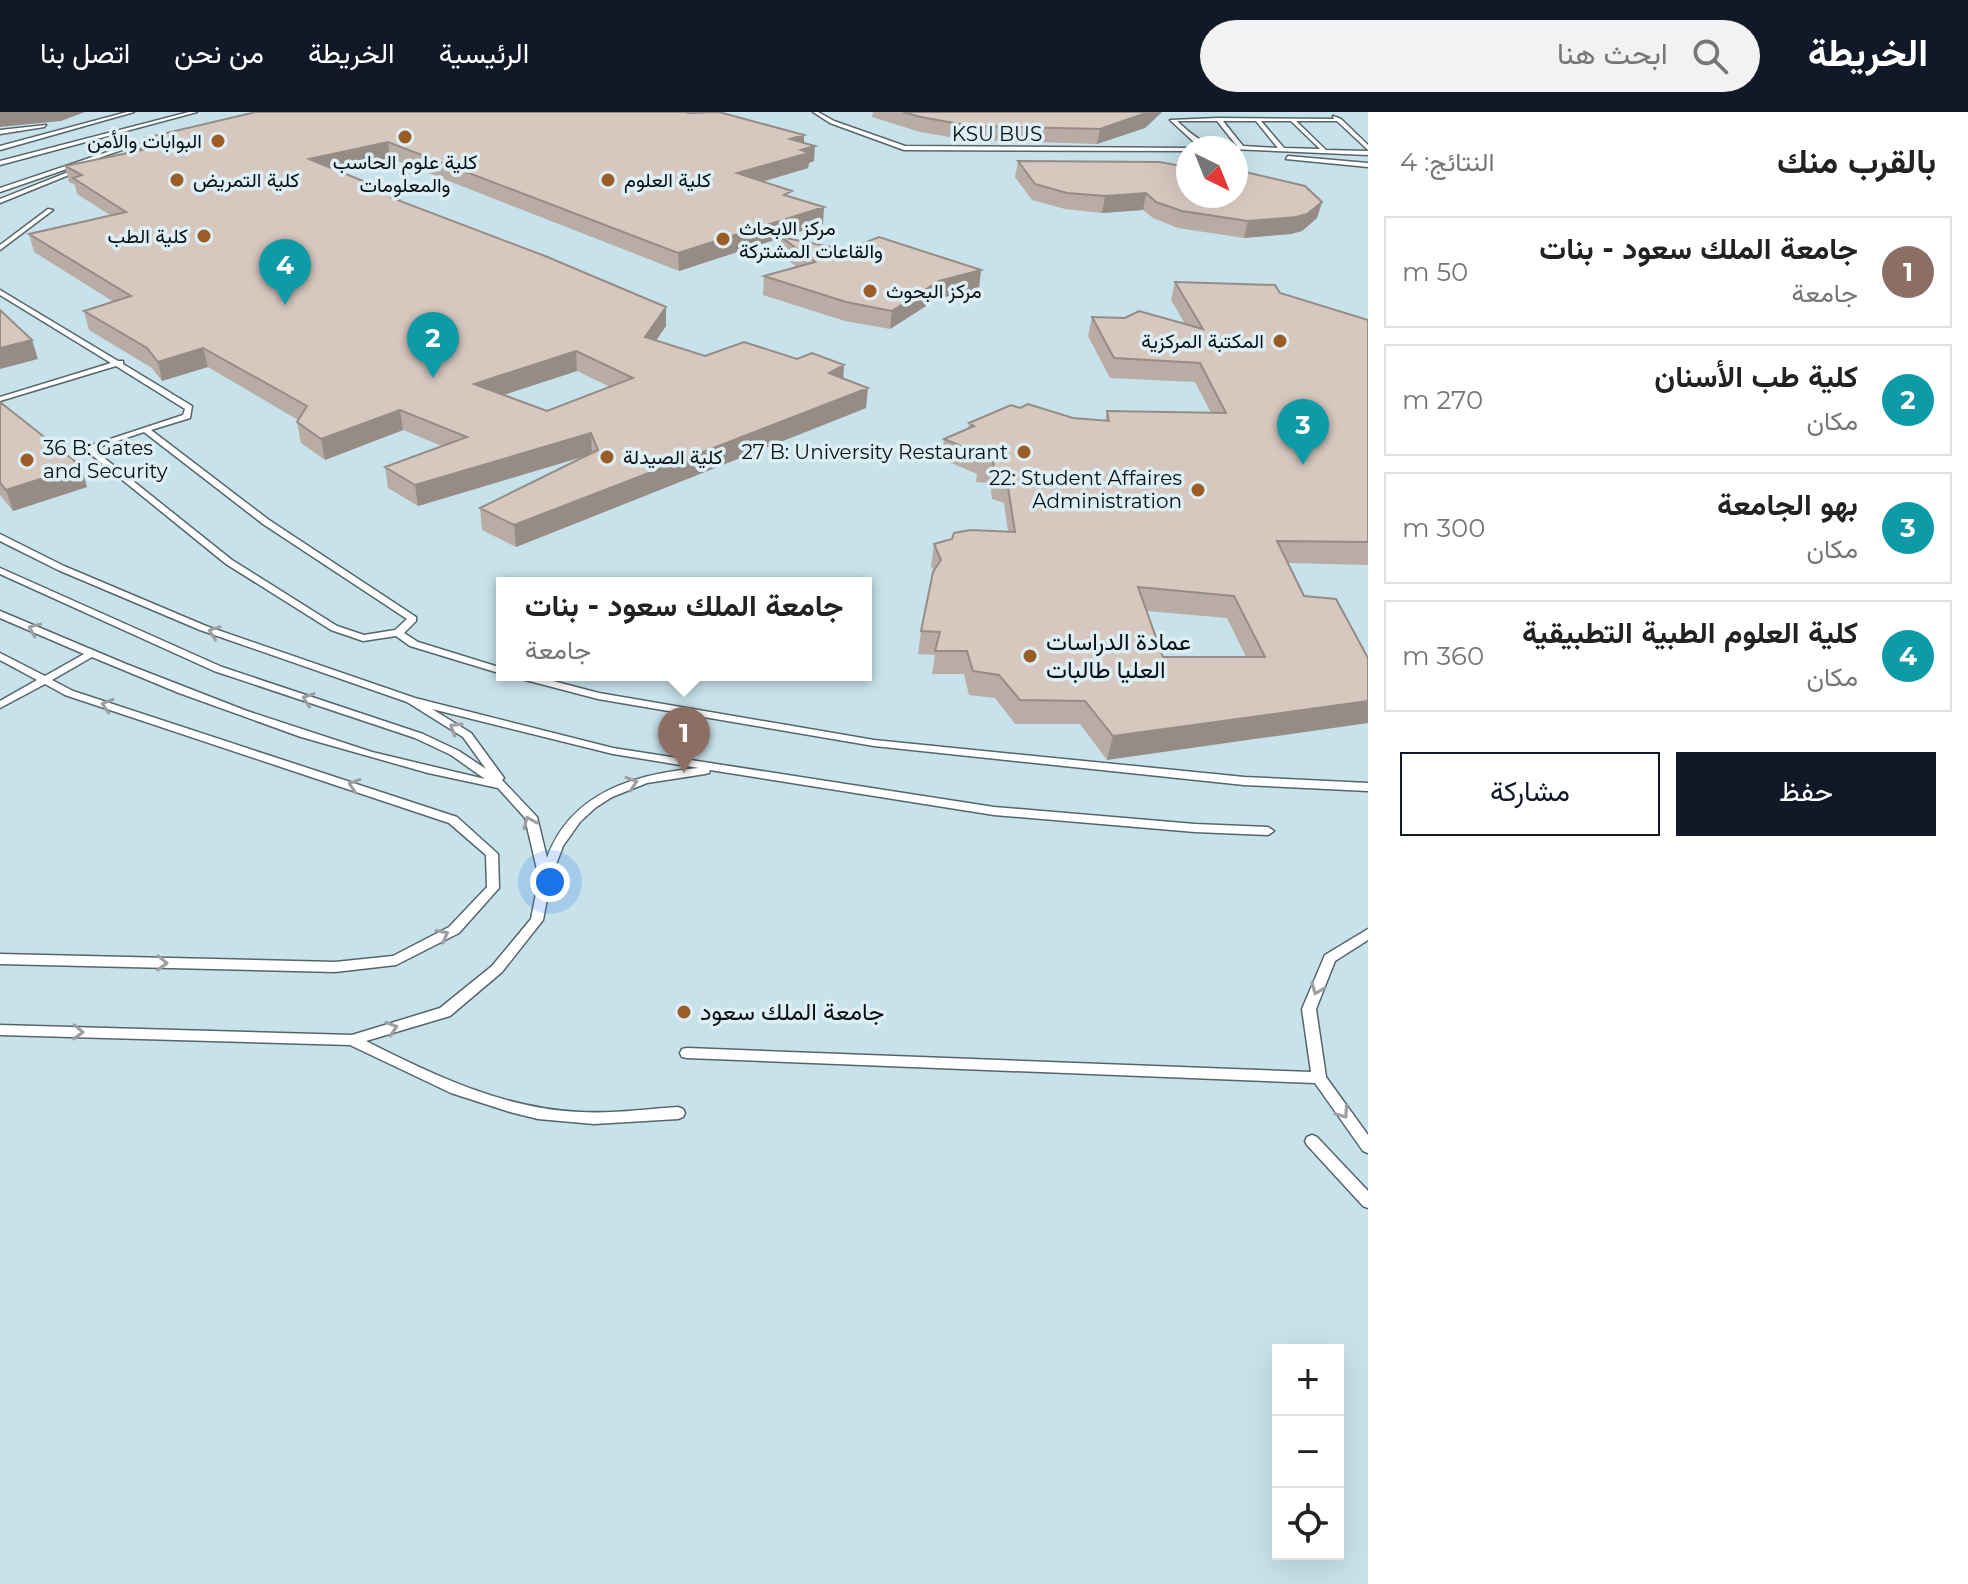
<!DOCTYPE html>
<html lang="ar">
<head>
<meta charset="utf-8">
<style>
  :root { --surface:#fff; --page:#f2f2f2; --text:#222; --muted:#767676; --line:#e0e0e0; --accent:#111827 }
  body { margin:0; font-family:Montserrat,Vazirmatn,sans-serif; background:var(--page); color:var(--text); direction:rtl }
  .controls { position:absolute; right:24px; bottom:24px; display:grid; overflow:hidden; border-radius:0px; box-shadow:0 8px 32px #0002 }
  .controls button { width:72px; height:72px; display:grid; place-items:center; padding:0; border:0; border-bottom:2px solid var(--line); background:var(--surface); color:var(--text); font:40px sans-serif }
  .compass { position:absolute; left:1176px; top:24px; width:72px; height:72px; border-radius:50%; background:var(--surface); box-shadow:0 8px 32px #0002; rotate:137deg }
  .you { position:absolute; left:550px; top:770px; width:28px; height:28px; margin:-20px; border:6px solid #fff; border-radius:50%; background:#1a73e8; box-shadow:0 0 0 12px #1a73e833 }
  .badge { display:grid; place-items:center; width:52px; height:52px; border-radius:50%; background:var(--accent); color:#fff; font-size:26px; font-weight:700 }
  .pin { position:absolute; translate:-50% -66px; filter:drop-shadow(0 2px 4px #0008) }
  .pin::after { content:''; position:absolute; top:42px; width:28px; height:24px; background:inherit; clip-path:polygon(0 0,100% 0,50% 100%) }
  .popup { position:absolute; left:496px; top:465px; width:376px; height:104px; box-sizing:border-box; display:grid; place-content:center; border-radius:0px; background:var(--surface); filter:drop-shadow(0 2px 6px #0005); font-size:26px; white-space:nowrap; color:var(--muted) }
  .popup b { font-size:30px; color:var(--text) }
  .popup::after { content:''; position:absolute; left:50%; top:100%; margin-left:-16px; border:16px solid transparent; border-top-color:var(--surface) }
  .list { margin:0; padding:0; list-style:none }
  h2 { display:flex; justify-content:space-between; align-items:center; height:104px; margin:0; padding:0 32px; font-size:34px }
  h2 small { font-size:26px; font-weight:400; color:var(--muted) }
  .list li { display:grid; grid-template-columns:52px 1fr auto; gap:24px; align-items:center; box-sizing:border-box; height:112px; margin:0 16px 16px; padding:0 16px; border:2px solid var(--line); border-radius:0px }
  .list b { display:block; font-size:30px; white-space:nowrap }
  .list p { margin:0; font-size:26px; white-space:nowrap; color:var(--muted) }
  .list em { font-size:26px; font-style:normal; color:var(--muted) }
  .actions { display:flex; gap:16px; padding:24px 32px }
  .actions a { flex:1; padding:18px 0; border:2px solid var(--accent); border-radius:0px; text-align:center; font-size:28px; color:var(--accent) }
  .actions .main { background:var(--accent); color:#fff }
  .icon { flex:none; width:44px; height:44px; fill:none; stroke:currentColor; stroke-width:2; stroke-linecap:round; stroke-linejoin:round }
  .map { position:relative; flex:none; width:1368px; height:1472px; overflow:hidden; direction:ltr }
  header { display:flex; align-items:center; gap:48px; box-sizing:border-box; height:112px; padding:0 40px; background:var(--accent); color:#fff }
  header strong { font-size:38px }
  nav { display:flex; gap:44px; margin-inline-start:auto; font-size:28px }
  .search { width:560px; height:72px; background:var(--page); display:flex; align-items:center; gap:20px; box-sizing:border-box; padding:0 28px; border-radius:44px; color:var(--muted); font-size:30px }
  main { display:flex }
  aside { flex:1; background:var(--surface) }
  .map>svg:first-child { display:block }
  .built { fill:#c8e2eb; fill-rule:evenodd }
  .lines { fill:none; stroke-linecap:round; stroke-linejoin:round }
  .lane-casing { stroke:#56656a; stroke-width:3 }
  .lane { fill:#fff; fill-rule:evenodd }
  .wall { fill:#b8aca4; fill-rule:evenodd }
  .shaded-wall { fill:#968c86 }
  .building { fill:#d6c8bf; stroke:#968c86; stroke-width:2; fill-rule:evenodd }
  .oneway { stroke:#9d9fa0 }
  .poi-dot { fill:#9c5c25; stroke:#ddeff5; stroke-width:3 }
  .labels { text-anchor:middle; stroke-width:7; stroke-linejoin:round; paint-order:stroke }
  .far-street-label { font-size:20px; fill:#0a1012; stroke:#ddeff5 }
  .far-poi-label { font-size:20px; fill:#0a1012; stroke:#ddeff5; text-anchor:start }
  .poi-label { font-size:24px; fill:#0a1012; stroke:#ddeff5; text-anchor:start }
</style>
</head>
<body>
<header>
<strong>الخريطة</strong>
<div class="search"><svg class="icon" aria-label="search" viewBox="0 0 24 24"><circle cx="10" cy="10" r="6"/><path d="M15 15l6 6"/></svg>ابحث هنا</div>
<nav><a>الرئيسية</a><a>الخريطة</a><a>من نحن</a><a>اتصل بنا</a></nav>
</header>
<main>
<aside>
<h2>بالقرب منك<small>النتائج: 4</small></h2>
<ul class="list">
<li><span class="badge" style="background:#8d6e63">1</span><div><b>جامعة الملك سعود - بنات</b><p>جامعة</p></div><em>50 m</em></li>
<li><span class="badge" style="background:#0f9aa8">2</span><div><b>كلية طب الأسنان</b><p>مكان</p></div><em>270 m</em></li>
<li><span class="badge" style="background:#0f9aa8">3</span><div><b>بهو الجامعة</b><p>مكان</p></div><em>300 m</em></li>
<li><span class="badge" style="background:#0f9aa8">4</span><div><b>كلية العلوم الطبية التطبيقية</b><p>مكان</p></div><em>360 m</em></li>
</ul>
<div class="actions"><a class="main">حفظ</a><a>مشاركة</a></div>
</aside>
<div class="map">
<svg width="1368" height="1472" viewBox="0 0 1368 1472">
  <rect width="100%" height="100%" fill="#ddeff5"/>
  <path class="built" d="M0,0h1368v1472h-1368zM1188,36h48v48h-48zM502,471h364v92h-364zM1278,1238h60v204h-60z"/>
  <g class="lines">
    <g class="lane-casing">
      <path id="lane" d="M127,0h7l-134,38v-4z
        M189,0h8l-197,53v-4z
        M813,0h5l16,9 71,25 285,2h-2v3l-284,-1 -74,-27z
        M1333,4l8,3 27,26v5l-31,-29h-41l30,29 42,1v4l-161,-7 -12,-5 -25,-23 48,-2 116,1zM1177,9h40l20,25c-33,-2 -35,-2 -60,-25zM1223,9h33l22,27 -35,-2zM1261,9h30l29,28 -36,-1z
        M46,13l-2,2 -44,7v-4z
        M134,31l5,1 -139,48v-4z
        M161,31l5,1 -41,13 -5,-1z
        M1288,44l80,7v4l-82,-8z
        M81,55l5,1 -86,35v-4z
        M48,97l5,1 -53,40v-5z
        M0,178l118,71h5v3l69,42 -2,12 -39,12 118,90 147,97v4l-12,12 14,9 84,26v6l-92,-28 -14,-10 -33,5 -32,-11 -105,-66 -143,-116 100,-33 2,-6 -69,-43 -116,35v-4l111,-34 -111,-68zM144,320l119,92 144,95 -12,11 -31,5 -27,-9 -105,-66 -139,-111z
        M0,422l64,32 142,60 209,72 198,50 381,59 201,17 73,3 6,4 -6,4 -73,-3 -201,-17 -284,-45 -1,3 -4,1 -58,9 -35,14 -17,11 -15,14 -17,24 -12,32 -8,42 -41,52 -52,44 -84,25c67,34 138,68 214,71 33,2 65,-3 98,-5l5,2 2,4 -2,4 -5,2 -84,5 -56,-5 -28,-7 -59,-19 -101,-48 -350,-10v-10l352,10 88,-27 52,-42 39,-47 8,-41 -14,-60 -27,-30 -70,-15 -127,-36 -122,-44 -87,-36 -40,23 21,11 384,126 41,37 1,34 -40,45 -63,32 -61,7 -335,-8v-10l335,8 58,-6 56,-29 38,-40 -1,-32 -37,-32 -384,-128 -20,-11 -45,24v-7l37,-21 -37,-20v-7l45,23 39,-22 -84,-36v-7l126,53 121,47 125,41 113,27 -34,-24 -36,-17 -201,-67 -214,-97v-6l222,99 201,67 36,17 27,18 -23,-32 -56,-35 -207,-72 -142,-60 -58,-29zM432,597l181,45 86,14c-64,6 -128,24 -152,90l-10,-41 -35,-37 2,-2 -33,-45z
        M513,563h17l69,18 275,47 370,37 124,6v8l-124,-6 -370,-39 -276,-47 -84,-22z
        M1368,817v11l-33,21 -19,48 10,68 42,58v18l-5,-2 -48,-68 -628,-25 -5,-1 -2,-4 2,-4 5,-1 624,24 -9,-63 23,-54z
        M1312,1023l5,2 51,54v17l-5,-2 -56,-61 -2,-4 2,-4z"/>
    </g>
    <use href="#lane" class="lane"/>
  </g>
  <path class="wall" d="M873,0h289l-17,16 -48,16 -129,-4 -48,-8 -48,-15z
    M145,26l659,5 10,18 -5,2 -1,5 -45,14 28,15 32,27 -144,47 -289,-113 -55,11 65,27 1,5 265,106v19l-10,15 49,15 138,22 23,30 -350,139 -34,-17 -2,-22 106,-52 -168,50 -30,-18 -3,-21 57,-21 -39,-16 -78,30 -24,-17 -4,-21 1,-2 -90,-53 -46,14 -10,-13 -63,-38 -5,-19 30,-9 -80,-50 -5,-18 81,-19 -33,-21 -2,-9 -6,-3 -4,-16 82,-17zM577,259l33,16 -63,24 -44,-16z
    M1018,49l304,41 -5,16 -15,13 -11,3 -47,4 -66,-10 -25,-10 -10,-8 -41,3 -37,-4 -33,-9 -17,-23z
    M781,125l65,13 135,20 -2,18 -42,11 -47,30 -45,-8 -82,-26 1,-19 33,-9 -16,-12z
    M1175,170l105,11 88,27v245l-80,-2 16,33 64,62 -261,102 -27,-36h-65l-20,-26 -26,-3 -5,-21h-32l3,-19 -17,-1 3,-23 13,-60 -3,-5 3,-22 74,-12 -4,-29 -12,-4 -2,-16 -14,-1 1,-8 -35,-15 2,-20 24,-10 1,-6 51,-15 53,10 32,2 2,-9 104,2 -16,-31 -85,-4 -22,-42 4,-19 93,7 -14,-24zM1147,499l80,7 19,39h-83z
    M0,290l87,85 -74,24 -13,-16z"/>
  <path class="shaded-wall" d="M0,0h85l-24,9 -61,6z
    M1149,0h13l-17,16 -48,16 3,-15z
    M804,23v14l11,-3 -1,15 -5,2 -1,5 -71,21v-16l53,-34z
    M388,30l2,16 -78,16 -3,-15z
    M1146,81l-3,17 -41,3 3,-17z
    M1322,90l-5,16 -15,13 -11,3 -47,4 4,-17z
    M824,95l-1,17 -144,47 -1,-18z
    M981,158l-2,18 -42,11 -47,30 2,-18 47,-30z
    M666,195v19l-21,30v-19z
    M32,228l6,19 -38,10v-21z
    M203,236l5,19 -46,14 -4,-19z
    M576,239l1,20 -101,33 -2,-20z
    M844,253l-1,20 -14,-12z
    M868,276l-2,20 -350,139 -2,-22z
    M400,298l3,20 -78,30 -4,-21z
    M591,321l1,21 -174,52 -3,-21z
    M81,354l6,21 -74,24 -7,-21z
    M1368,589v22l-261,37 6,-24z"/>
  <path class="building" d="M256,0h429l4,1 30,-1 85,23 -14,4 25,7 -14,4 8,3 -72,20 55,18 -8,4 40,12 -146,46 -290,-111 -79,17 91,37 -8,2 153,58 121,51 -21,30 60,19 39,-14 53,17 15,-6 32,12 -15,8 39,15 -354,137 -34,-17 118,-58 -7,-17 -176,52 -30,-18 82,-30 -67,-27 -79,29 -24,-17 10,-16 -104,-58 -45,14 -11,-14 -63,-37 47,-15 -102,-62 97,-22 -53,-34 9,-3 -17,-9 97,-20 -17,-8zM576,239l57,27 -86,33 -73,-27z
    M903,0h246l-49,17 -130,-3 -49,-9z
    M1018,49l141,1 29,5v29h48v-25h5l64,15 17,16 -15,12 -11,3 -48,4 -66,-10 -26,-9 -10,-9 -41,3 -38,-3 -32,-9z
    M781,125l65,13 33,-13 102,33 -42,11 -47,30 -46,-9 -82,-26 51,-14z
    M1175,170l100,3 5,8 88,27v222l-91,-1 27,55 32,3 32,59v43l-255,35 -28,-35 -65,-1 -21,-25 -26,-4 -6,-20h-32l5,-19 -19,-1 12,-59 8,-12 -7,-16 18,-5 2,-6 17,-3 44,2 -8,-51 -11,-3 -3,-16 -14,-1 1,-7 -36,-15 30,-13 -5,-3 42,-18 9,3 8,-4 45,14 36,3 -2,-10 119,2 -26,-50 -86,-5 -22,-41 33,1 14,-7 64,18zM1138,475l96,9 31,61h-102z
    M0,198l32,30 -32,8z
    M0,290l81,64 -75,24 -6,-7z"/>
  <defs><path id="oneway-chevron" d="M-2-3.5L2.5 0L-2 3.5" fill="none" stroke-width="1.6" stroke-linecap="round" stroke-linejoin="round" transform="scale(2)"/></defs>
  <g class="oneway">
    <use href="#oneway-chevron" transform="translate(34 517) rotate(-156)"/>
    <use href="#oneway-chevron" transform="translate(214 520) rotate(-160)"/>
    <use href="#oneway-chevron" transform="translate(308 587) rotate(-161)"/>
    <use href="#oneway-chevron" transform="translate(107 593) rotate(-162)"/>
    <use href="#oneway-chevron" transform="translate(455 616) rotate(-148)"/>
    <use href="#oneway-chevron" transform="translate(632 671) rotate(-18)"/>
    <use href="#oneway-chevron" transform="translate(354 673) rotate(-162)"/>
    <use href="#oneway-chevron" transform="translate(529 710) rotate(-114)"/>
    <use href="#oneway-chevron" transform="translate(443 823) rotate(-28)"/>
    <use href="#oneway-chevron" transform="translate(162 851) rotate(2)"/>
    <use href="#oneway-chevron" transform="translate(1317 877) rotate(112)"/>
    <use href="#oneway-chevron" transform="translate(392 916) rotate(-17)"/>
    <use href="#oneway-chevron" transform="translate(78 920) rotate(2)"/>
    <use href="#oneway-chevron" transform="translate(1343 1001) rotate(55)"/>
  </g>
  <g class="poi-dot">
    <circle cx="405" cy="25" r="8"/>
    <circle cx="218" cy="29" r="8"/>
    <circle cx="177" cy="68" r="8"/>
    <circle cx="608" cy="68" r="8"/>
    <circle cx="204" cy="124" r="8"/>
    <circle cx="723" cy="127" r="8"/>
    <circle cx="870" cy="179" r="8"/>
    <circle cx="1280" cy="229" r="8"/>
    <circle cx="1024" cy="340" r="8"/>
    <circle cx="607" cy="345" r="8"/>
    <circle cx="27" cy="348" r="8"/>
    <circle cx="1198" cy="378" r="8"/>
    <circle cx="1030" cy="544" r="8"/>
    <circle cx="684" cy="900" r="8"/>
  </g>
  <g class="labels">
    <g class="far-street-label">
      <text x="997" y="29">KSU BUS</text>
    </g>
    <g class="far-poi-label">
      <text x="202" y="36" text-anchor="end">البوابات والأمن</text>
      <text x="405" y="57" text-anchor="middle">كلية علوم الحاسب<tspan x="405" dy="23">والمعلومات</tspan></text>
      <text x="193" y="75">كلية التمريض</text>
      <text x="624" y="75">كلية العلوم</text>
      <text x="739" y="123">مركز الابحاث<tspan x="739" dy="23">والقاعات المشتركة</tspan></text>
      <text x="188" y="131" text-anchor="end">كلية الطب</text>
      <text x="886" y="186">مركز البحوث</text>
      <text x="1264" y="236" text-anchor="end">المكتبة المركزية</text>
      <text x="43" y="343">36 B: Gates<tspan x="43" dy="23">and Security</tspan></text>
      <text x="1008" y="347" text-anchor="end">27 B: University Restaurant</text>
      <text x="623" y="352">كلية الصيدلة</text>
      <text x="1182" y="373" text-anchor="end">22: Student Affaires<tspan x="1182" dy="23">Administration</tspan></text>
    </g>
    <g class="poi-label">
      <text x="1046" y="538">عمادة الدراسات<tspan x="1046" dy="28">العليا طالبات</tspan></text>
      <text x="700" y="908">جامعة الملك سعود</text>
    </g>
  </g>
</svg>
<div class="controls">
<button>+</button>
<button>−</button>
<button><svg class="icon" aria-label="locate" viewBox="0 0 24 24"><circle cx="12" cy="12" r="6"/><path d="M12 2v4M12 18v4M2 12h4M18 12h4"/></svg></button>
</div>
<svg class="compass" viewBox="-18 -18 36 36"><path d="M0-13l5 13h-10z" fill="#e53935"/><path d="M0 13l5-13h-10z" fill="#767676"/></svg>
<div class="you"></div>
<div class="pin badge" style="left:684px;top:661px;background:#8d6e63">1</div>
<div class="popup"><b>جامعة الملك سعود - بنات</b>جامعة</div>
<div class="pin badge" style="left:433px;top:266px;background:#0f9aa8">2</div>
<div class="pin badge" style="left:1303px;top:353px;background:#0f9aa8">3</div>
<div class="pin badge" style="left:285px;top:193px;background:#0f9aa8">4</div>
</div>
</main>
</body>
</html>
